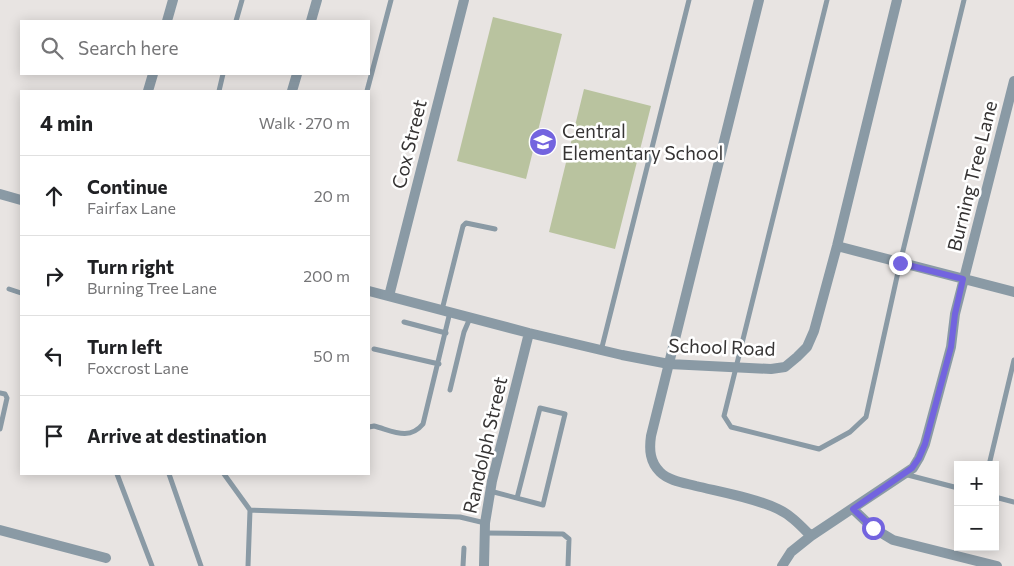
<!DOCTYPE html>
<html lang="en">
<head>
<meta charset="utf-8">
<style>
  :root { --surface:#fff; --page:#f6f6f6; --text:#202124; --muted:#757577; --line:#e0e0e0 }
  body { margin:0; font-family:Commissioner,sans-serif; background:var(--page); color:var(--text) }
  .controls { position:absolute; right:15px; bottom:15px; display:grid; overflow:hidden; border-radius:0px; box-shadow:0 2px 12px #0003 }
  .controls button { width:45px; height:45px; display:grid; place-items:center; padding:0; border:0; border-bottom:1px solid var(--line); background:var(--surface); color:var(--text); font:25px sans-serif }
  .stop { position:absolute; width:15px; height:15px; margin:-11px; border:4px solid #7364df; border-radius:50%; background:#fff }
  .stop.end { background:#7364df; border-color:#fff; box-shadow:0 1px 5px #0008 }
  .list { margin:0; padding:0; list-style:none }
  h2 { display:flex; justify-content:space-between; align-items:center; height:65px; margin:0; padding:0 20px; font-size:21px }
  h2 small { font-size:16px; font-weight:400; color:var(--muted) }
  .list li { display:grid; grid-template-columns:32px 1fr auto; gap:15px; align-items:center; box-sizing:border-box; height:80px; padding:0 20px; border-top:1px solid var(--line) }
  .list b { display:block; font-size:19px; white-space:nowrap }
  .list p { margin:0; font-size:16px; white-space:nowrap; color:var(--muted) }
  .list em { font-size:16px; font-style:normal; color:var(--muted) }
  .icon { flex:none; width:28px; height:28px; fill:none; stroke:currentColor; stroke-width:2; stroke-linecap:round; stroke-linejoin:round }
  .map { position:relative; flex:none; width:1014px; height:566px; overflow:hidden }
  .search { position:absolute; background:var(--surface); box-shadow:0 2px 12px #0003; left:20px; top:20px; width:350px; height:55px; display:flex; align-items:center; gap:12px; box-sizing:border-box; padding:0 18px; border-radius:0px; color:var(--muted); font-size:19px }
  .panel { position:absolute; background:var(--surface); box-shadow:0 2px 12px #0003; left:20px; top:90px; width:350px; height:385px; border-radius:0px }
  .map>svg:first-child { display:block }
  .green { fill:#b9c39f }
  .lines { fill:none; stroke-linecap:round; stroke-linejoin:round }
  .lane { stroke:#8a9aa5; stroke-width:5 }
  .street { stroke:#8a9aa5; stroke-width:10 }
  .route { stroke:#7364df; stroke-width:6 }
  .labels { text-anchor:middle; stroke-width:5; stroke-linejoin:round; paint-order:stroke }
  .poi-label { font-size:19px; fill:#363434; stroke:#fff; text-anchor:start }
  .street-label { font-size:19px; fill:#363434; stroke:#fff }
</style>
</head>
<body>
<div class="map">
<svg width="1014" height="566" viewBox="0 0 1014 566">
  <rect width="100%" height="100%" fill="#e8e4e2"/>
  <path class="green" d="M493,17l69,17 -36,145 -69,-18z
    M584,89l67,17 -36,143 -66,-17z"/>
  <g class="lines">
    <path class="lane" d="M827,0l-103,416 7,11 88,22 31,-17 16,-15 34,-154 64,-263
      M236,21l6,-21
      M219,91l4,-17
      M367,91l24,-91
      M9,289l12,4
      M442,310l21,-84 3,-3 29,6
      M404,322l42,11
      M374,349l65,15
      M601,351l88,-351
      M450,390l14,-58 6,-14
      M0,393l5,1 2,4 -7,31
      M369,427l5,-1c19,5 35,15 49,-2l27,-112
      M989,465l25,-105
      M117,474l35,92
      M169,474l32,92
      M224,474l26,36 -2,56
      M904,474l54,14
      M490,491l53,14 22,-91 -25,-6 -23,90
      M995,497l19,5
      M250,510l210,7 25,6
      M484,533l79,1 6,5 -1,27
      M463,566l1,-18"/>
    <path class="street" d="M759,0l-108,436c-2,14 -1,26 9,36 9,9 25,11 36,14 25,6 59,12 82,23 13,6 23,17 33,27
      M167,21l6,-21
      M311,21l6,-21
      M148,91l5,-17
      M292,91l5,-17
      M0,194l21,6
      M837,246l177,46
      M369,291l160,42 93,22 47,9 102,5 14,-2 12,-10 10,-10 7,-16 23,-85 60,-246
      M389,296l75,-296
      M853,509l20,19 20,12 104,26
      M0,530l106,28
      M484,566l1,-43 7,-42 37,-148
      M782,566l9,-14 20,-16 102,-68 6,-10 6,-14 26,-97 4,-33 59,-233"/>
  </g>
  <g class="lines">
    <path class="route" d="M873,528l-20,-19 59,-41 7,-10 6,-14 26,-97 4,-33 8,-35 -63,-16"/>
  </g>
  <defs>
    <g id="school-disc" transform="scale(1.4375)"><circle r="9.5" fill="#7364df" stroke="#fff"/><path d="M0-5L7-2L0 1L-7-2ZM-4 1L0 2.5L4 1V4Q0 6-4 4Z" fill="#fff"/></g>
  </defs>
  <g fill-rule="evenodd">
    <use href="#school-disc" x="543" y="142"/>
  </g>
  <g class="labels">
    <g class="poi-label">
      <text x="562" y="138">Central<tspan x="562" dy="22">Elementary School</tspan></text>
    </g>
    <g class="street-label">
      <text transform="translate(409 144) rotate(-76)" y="7">Cox Street</text>
      <text transform="translate(972 176) rotate(-76)" y="7">Burning Tree Lane</text>
      <text transform="translate(722 347) rotate(2)" y="7">School Road</text>
      <text transform="translate(485 445) rotate(-77)" y="7">Randolph Street</text>
    </g>
  </g>
</svg>
<div class="controls">
<button>+</button>
<button>−</button>
</div>
<div class="stop" style="left:873px;top:528px"></div>
<div class="stop end" style="left:900px;top:263px"></div>
<div class="search"><svg class="icon" aria-label="search" viewBox="0 0 24 24"><circle cx="10" cy="10" r="6"/><path d="M15 15l6 6"/></svg>Search here</div>
<section class="panel">
<h2>4 min<small>Walk · 270 m</small></h2>
<ul class="list">
<li><svg class="icon" aria-label="ahead" viewBox="0 0 24 24"><path d="M12 20V5M6 11l6-6 6 6"/></svg><div><b>Continue</b><p>Fairfax Lane</p></div><em>20 m</em></li>
<li><svg class="icon" aria-label="right" viewBox="0 0 24 24"><path d="M7 20v-9h11M14 6l5 5-5 5"/></svg><div><b>Turn right</b><p>Burning Tree Lane</p></div><em>200 m</em></li>
<li><svg class="icon" aria-label="left" viewBox="0 0 24 24"><path d="M17 20v-9H6M10 6l-5 5 5 5"/></svg><div><b>Turn left</b><p>Foxcrost Lane</p></div><em>50 m</em></li>
<li><svg class="icon" aria-label="arrive" viewBox="0 0 24 24"><path d="M6 21V4h12l-3 4 3 4H6"/></svg><div><b>Arrive at destination</b></div></li>
</ul>
</section>
</div>
</body>
</html>
